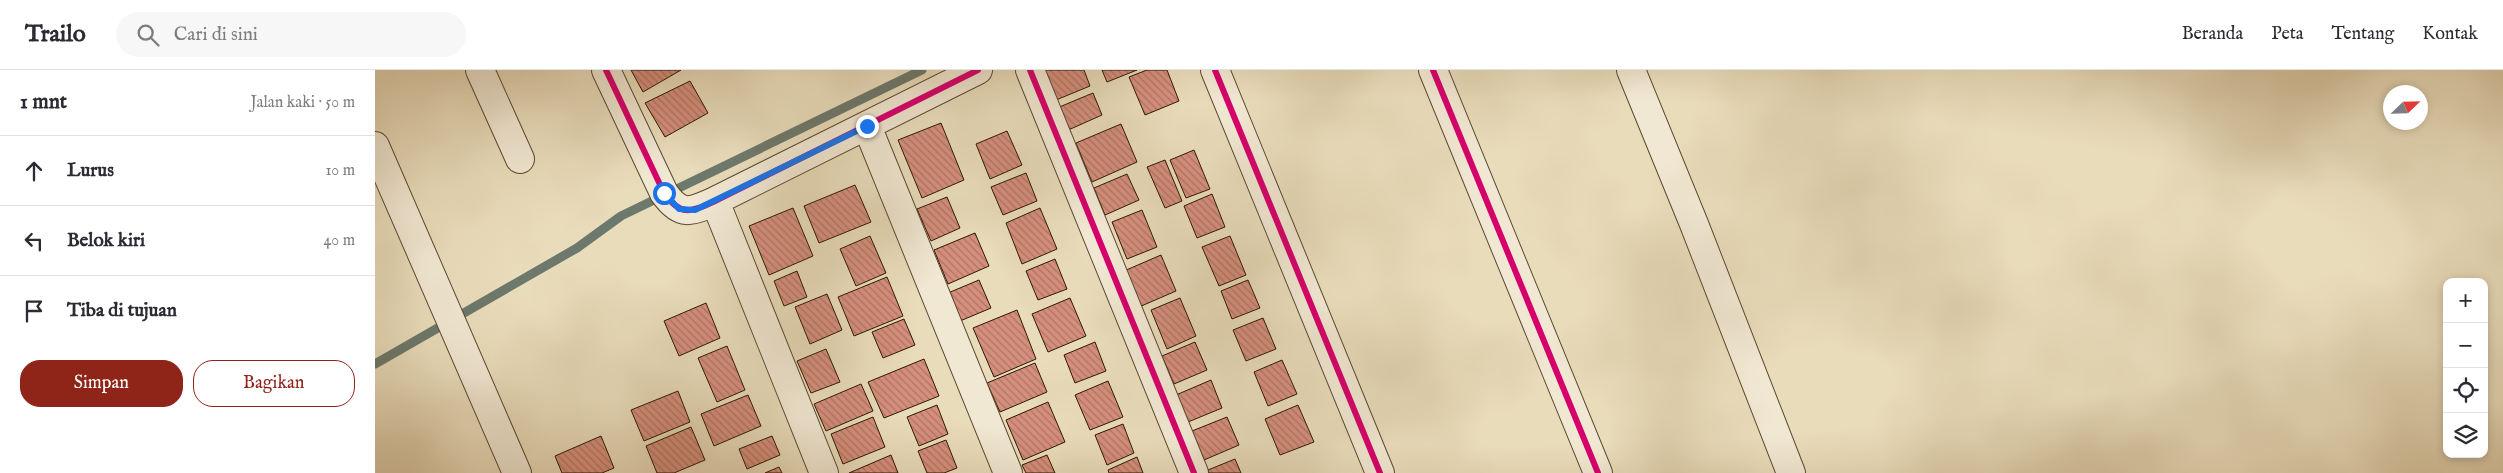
<!DOCTYPE html>
<html lang="id">
<head>
<meta charset="utf-8">
<style>
  :root { --surface:#fff; --page:#f7f7f7; --text:#2b2b33; --muted:#7c7c81; --line:#e1e1e2; --accent:#8f2418 }
  body { margin:0; font-family:"IM FELL English",serif; background:var(--page); color:var(--text) }
  .controls { position:absolute; right:15px; bottom:15px; display:grid; overflow:hidden; border-radius:10px; box-shadow:0 2px 8px #0003 }
  .controls button { width:45px; height:45px; display:grid; place-items:center; padding:0; border:0; border-bottom:1px solid var(--line); background:var(--surface); color:var(--text); font:25px sans-serif }
  .compass { position:absolute; left:2008px; top:15px; width:45px; height:45px; border-radius:50%; background:var(--surface); box-shadow:0 2px 8px #0003; rotate:67deg }
  .stop { position:absolute; width:15px; height:15px; margin:-11px; border:4px solid #1a73e8; border-radius:50%; background:#fff }
  .stop.end { background:#1a73e8; border-color:#fff; box-shadow:0 1px 5px #0008 }
  .list { margin:0; padding:0; list-style:none }
  h2 { display:flex; justify-content:space-between; align-items:center; height:65px; margin:0; padding:0 20px; font-size:21px }
  h2 small { font-size:16px; font-weight:400; color:var(--muted) }
  .list li { display:grid; grid-template-columns:32px 1fr auto; gap:15px; align-items:center; box-sizing:border-box; height:70px; padding:0 20px; border-top:1px solid var(--line) }
  .list b { display:block; font-size:19px; white-space:nowrap }
  .list em { font-size:16px; font-style:normal; color:var(--muted) }
  .actions { display:flex; gap:10px; padding:15px 20px }
  .actions a { flex:1; padding:11px 0; border:1px solid var(--accent); border-radius:20px; text-align:center; font-size:18px; color:var(--accent) }
  .actions .main { background:var(--accent); color:#fff }
  .icon { flex:none; width:28px; height:28px; fill:none; stroke:currentColor; stroke-width:2; stroke-linecap:round; stroke-linejoin:round }
  .map { position:relative; flex:none; width:2128px; height:403px; overflow:hidden }
  header { display:flex; align-items:center; gap:30px; box-sizing:border-box; height:70px; padding:0 25px; background:var(--surface); border-bottom:1px solid var(--line) }
  header strong { font-size:24px }
  nav { display:flex; gap:28px; margin-inline-start:auto; font-size:18px }
  .search { width:350px; height:45px; background:var(--page); display:flex; align-items:center; gap:12px; box-sizing:border-box; padding:0 18px; border-radius:28px; color:var(--muted); font-size:19px }
  main { display:flex }
  aside { flex:1; background:var(--surface) }
  .map>svg:first-child { display:block }
  .lines { fill:none; stroke-linecap:round; stroke-linejoin:round }
  .stream { stroke:#6d796c; stroke-width:9 }
  .building { fill:url(#building-back-hatch); stroke:#2c1801 }
  .minor-casing { stroke:#5b4930; stroke-width:30 }
  .minor { stroke:#f1e8d3; stroke-width:28 }
  .cycleway-casing { stroke:#f1e8d3; stroke-width:9 }
  .cycleway { stroke:#d6006c; stroke-width:6 }
  .route { stroke:#1a73e8; stroke-width:6 }
</style>
</head>
<body>
<header>
<strong>Trailo</strong>
<div class="search"><svg class="icon" aria-label="search" viewBox="0 0 24 24"><circle cx="10" cy="10" r="6"/><path d="M15 15l6 6"/></svg>Cari di sini</div>
<nav><a>Beranda</a><a>Peta</a><a>Tentang</a><a>Kontak</a></nav>
</header>
<main>
<aside>
<h2>1 mnt<small>Jalan kaki · 50 m</small></h2>
<ul class="list">
<li><svg class="icon" aria-label="ahead" viewBox="0 0 24 24"><path d="M12 20V5M6 11l6-6 6 6"/></svg><div><b>Lurus</b></div><em>10 m</em></li>
<li><svg class="icon" aria-label="left" viewBox="0 0 24 24"><path d="M17 20v-9H6M10 6l-5 5 5 5"/></svg><div><b>Belok kiri</b></div><em>40 m</em></li>
<li><svg class="icon" aria-label="arrive" viewBox="0 0 24 24"><path d="M6 21V4h12l-3 4 3 4H6"/></svg><div><b>Tiba di tujuan</b></div></li>
</ul>
<div class="actions"><a class="main">Simpan</a><a>Bagikan</a></div>
</aside>
<div class="map">
<svg width="2128" height="403" viewBox="0 0 2128 403">
  <defs>
    <pattern id="building-back-hatch" width="6" height="6" patternUnits="userSpaceOnUse" patternTransform="scale(1.25)"><rect width="6" height="6" fill="#d68f7d"/><path d="M-1 5l2 2M0 0l6 6M5-1l2 2" fill="none" stroke="#ae7464"/></pattern>
  </defs>
  <rect width="100%" height="100%" fill="#e9dcbb"/>
  <filter id="stains"><feTurbulence type="fractalNoise" baseFrequency=".004" numOctaves="4"/><feColorMatrix values="0 0 0 0 .2 0 0 0 0 .09 0 0 0 0 .02 0 0 0 .5 -.17"/></filter>
  <radialGradient id="worn" r=".72"><stop offset=".6" stop-color="#630" stop-opacity="0"/><stop offset="1" stop-color="#630" stop-opacity=".3"/></radialGradient>
  <g class="lines">
    <path class="stream" d="M0,294l202,-116 44,-32 301,-146"/>
  </g>
  <path class="building" d="M256,0h50l-38,22z
    M669,0h40l6,16 -34,14z
    M727,0h35l-30,12z
    M772,0h20l12,31 -34,14 -16,-38z
    M315,11l18,32 -43,24 -20,-34z
    M718,23l9,22 -36,16 -9,-23z
    M566,53l23,57 -42,18 -24,-58z
    M746,54l16,38 -45,20 -16,-39z
    M632,61l15,34 -32,14 -14,-35z
    M819,80l16,39 -24,9 -16,-38z
    M790,90l17,41 -17,7 -18,-41z
    M651,103l11,28 -34,14 -12,-28z
    M752,104l12,26 -34,15 -11,-27z
    M480,115l16,37 -52,21 -15,-37z
    M837,124l13,33 -28,11 -13,-32z
    M572,127l13,31 -29,13 -14,-32z
    M418,138l20,48 -44,19 -20,-49z
    M665,138l17,41 -35,15 -16,-41z
    M767,140l15,37 -30,12 -15,-37z
    M600,163l14,33 -41,18 -14,-34z
    M495,166l16,37 -30,13 -16,-37z
    M855,166l16,39 -27,11 -17,-39z
    M786,185l15,36 -37,16 -15,-36z
    M680,189l12,30 -29,11 -12,-29z
    M422,201l10,26 -23,9 -10,-25z
    M512,207l16,39 -49,20 -16,-39z
    M604,210l12,28 -31,13 -12,-28z
    M873,210l12,28 -28,11 -11,-28z
    M452,224l15,36 -32,14 -15,-37z
    M695,228l16,38 -38,16 -16,-38z
    M805,228l16,38 -29,13 -16,-39z
    M331,233l14,35 -41,18 -15,-35z
    M642,240l19,49 -42,18 -21,-49z
    M888,248l13,31 -30,12 -13,-31z
    M529,249l11,26 -32,13 -11,-26z
    M720,272l11,29 -31,12 -11,-28z
    M820,272l12,28 -33,14 -12,-28z
    M352,276l18,44 -28,12 -19,-44z
    M451,279l14,33 -29,11 -14,-32z
    M549,289l15,37 -55,22 -16,-36z
    M907,290l15,34 -29,12 -14,-34z
    M660,293l12,29 -47,20 -13,-29z
    M836,310l11,28 -34,14 -12,-27z
    M733,311l15,36 -33,13 -15,-35z
    M486,314l12,27 -47,20 -12,-27z
    M303,321l12,31 -46,19 -13,-31z
    M373,325l13,31 -47,20 -13,-32z
    M673,332l17,40 -42,18 -17,-40z
    M562,335l11,29 -29,12 -12,-29z
    M923,335l16,37 -34,13 -15,-36z
    M498,347l12,30 -42,17 -12,-30z
    M852,347l12,28 -35,15 -12,-29z
    M748,354l11,29 -27,12 -12,-30z
    M316,357l14,33 -31,13h-17l-11,-27z
    M226,366l13,32 -12,5h-40l-7,-17z
    M397,366l8,19 -33,14 -8,-20z
    M571,370l11,28 -13,5h-17l-9,-22z
    M516,385l7,18h-49z
    M672,385l8,18h-29l-4,-8z
    M762,387l6,16h-34l-1,-3z
    M860,389l6,14h-32l-1,-3z
    M404,397l3,6h-17z"/>
  <g class="lines">
    <g class="minor-casing">
      <path id="minor" d="M105,0l40,89
        M231,0l58,123c17,24 27,19 51,8l263,-131
        M655,0l164,403
        M840,0l165,403
        M1058,0l165,403
        M1256,0l63,154 97,249
        M492,56l141,347
        M0,76l142,327
        M340,131l109,272"/>
    </g>
    <use href="#minor" class="minor"/>
    <g class="cycleway-casing">
      <path id="cycleway" d="M231,0l58,123c17,24 27,19 51,8l263,-131
        M655,0l164,403
        M840,0l165,403
        M1058,0l165,403"/>
    </g>
    <use href="#cycleway" class="cycleway"/>
  </g>
  <g class="lines">
    <path class="route" d="M289,123l15,16 16,1 172,-84"/>
  </g>
  <rect width="100%" height="100%" filter="url(#stains)"/>
  <rect width="100%" height="100%" fill="url(#worn)"/>
</svg>
<div class="controls">
<button>+</button>
<button>−</button>
<button><svg class="icon" aria-label="locate" viewBox="0 0 24 24"><circle cx="12" cy="12" r="6"/><path d="M12 2v4M12 18v4M2 12h4M18 12h4"/></svg></button>
<button><svg class="icon" aria-label="layers" viewBox="0 0 24 24"><path d="M12 4l9 5-9 5-9-5zM3 14l9 5 9-5"/></svg></button>
</div>
<svg class="compass" viewBox="-18 -18 36 36"><path d="M0-13l5 13h-10z" fill="#e53935"/><path d="M0 13l5-13h-10z" fill="#7c7c81"/></svg>
<div class="stop" style="left:289px;top:123px"></div>
<div class="stop end" style="left:492px;top:56px"></div>
</div>
</main>
</body>
</html>
